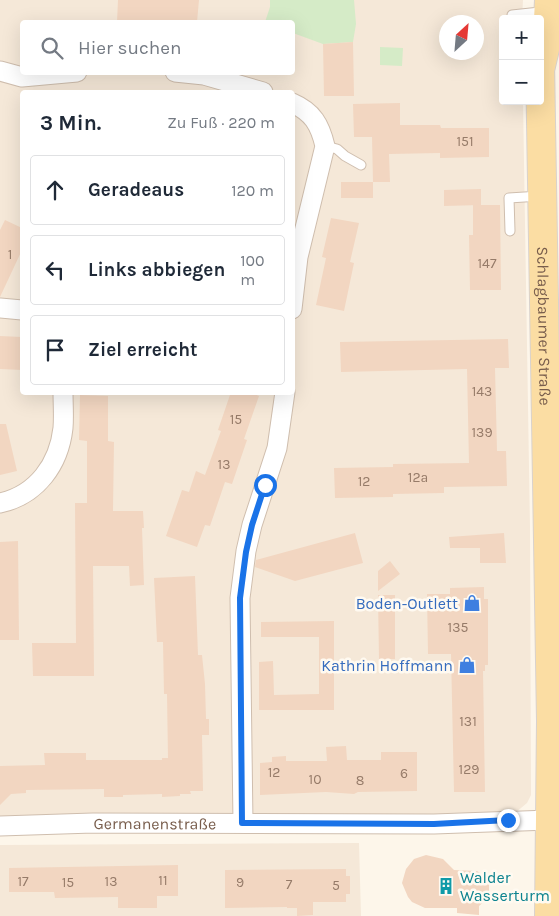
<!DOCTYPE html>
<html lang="de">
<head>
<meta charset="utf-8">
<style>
  :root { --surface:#fff; --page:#f2f2f3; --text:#1f2937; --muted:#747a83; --line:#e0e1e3 }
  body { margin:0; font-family:Karla,sans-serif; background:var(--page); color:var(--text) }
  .controls { position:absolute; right:15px; top:15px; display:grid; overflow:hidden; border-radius:5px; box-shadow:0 5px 20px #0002 }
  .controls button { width:45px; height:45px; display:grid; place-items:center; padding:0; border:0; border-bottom:1px solid var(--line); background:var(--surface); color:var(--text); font:25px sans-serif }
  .compass { position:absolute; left:439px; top:15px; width:45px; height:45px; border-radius:50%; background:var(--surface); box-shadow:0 5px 20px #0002; rotate:26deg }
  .stop { position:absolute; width:15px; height:15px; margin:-11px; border:4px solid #1a73e8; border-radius:50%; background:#fff }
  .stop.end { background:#1a73e8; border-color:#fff; box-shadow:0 1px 5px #0008 }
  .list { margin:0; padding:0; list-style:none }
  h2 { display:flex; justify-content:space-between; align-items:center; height:65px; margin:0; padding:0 20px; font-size:21px }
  h2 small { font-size:16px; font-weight:400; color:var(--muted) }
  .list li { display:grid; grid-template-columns:32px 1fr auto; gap:15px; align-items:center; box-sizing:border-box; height:70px; margin:0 10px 10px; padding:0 10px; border:1px solid var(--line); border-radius:5px }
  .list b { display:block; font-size:19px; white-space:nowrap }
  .list em { font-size:16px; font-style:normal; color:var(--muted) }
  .icon { flex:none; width:28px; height:28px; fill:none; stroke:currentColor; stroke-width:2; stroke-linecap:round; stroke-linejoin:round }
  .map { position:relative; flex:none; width:559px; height:916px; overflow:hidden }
  .search { position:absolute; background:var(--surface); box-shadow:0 5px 20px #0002; left:20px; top:20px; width:275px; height:55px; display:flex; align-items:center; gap:12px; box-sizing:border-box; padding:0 18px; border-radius:5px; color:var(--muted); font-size:19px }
  .panel { position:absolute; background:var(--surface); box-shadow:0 5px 20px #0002; left:20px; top:90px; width:275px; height:305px; border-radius:5px }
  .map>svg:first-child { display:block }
  .residential { fill:#f5e8d8; fill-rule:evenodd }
  .green { fill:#d5ebc7 }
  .building { fill:#f2d6c1 }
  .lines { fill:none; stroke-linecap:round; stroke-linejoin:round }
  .lane-casing { stroke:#cfbeae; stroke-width:11 }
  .street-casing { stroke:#cfbeae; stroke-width:21 }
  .primary-casing { stroke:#d9d2cd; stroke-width:30 }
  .lane { stroke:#fff; stroke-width:9 }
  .street { stroke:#fff; stroke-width:19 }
  .primary { stroke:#fbdda3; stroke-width:28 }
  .route { stroke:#1a73e8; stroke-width:6 }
  .labels { text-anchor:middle; stroke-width:5; stroke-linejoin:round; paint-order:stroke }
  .number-label { font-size:14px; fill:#967b69 }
  .street-label { font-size:16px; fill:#785d4c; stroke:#fffaf1 }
  .shop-label { font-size:16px; fill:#366cbe; stroke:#fffaf1; text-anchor:end }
  .culture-label { font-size:16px; fill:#0d838f; stroke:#fffaf1; text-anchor:start }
</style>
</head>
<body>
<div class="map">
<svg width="559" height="916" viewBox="0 0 559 916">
  <rect width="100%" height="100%" fill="#fdf6ea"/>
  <path class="residential" d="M0,0h523l-1,19h-19v82h20l7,427 1,267 -4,8 -12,10 -12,4 -503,1zM22,22h270v50h-270zM446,22h30v30h-30zM22,92h270v300h-270z
    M359,843l2,73h-361v-71z"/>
  <path class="green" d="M270,0h84l2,24 -3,18 -30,2 -30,-11 -1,-11h-27l5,-15z
    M380,47l23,1 -1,18 -22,-1z"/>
  <path class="building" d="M118,0h81l-2,22h-80z
    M353,42l1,54h-30l-1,-52z
    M400,103v22h40l1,3h48v29l-49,1v-5l-51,1 1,28h-17l-1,-45h-18l-1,-33z
    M341,182h32v16h-32z
    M481,189v16l-37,1v-16z
    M473,205h27l1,85h-31l-1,-55h4z
    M331,218l28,5 -9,39 4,1 -10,48 -28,-6 10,-47 -4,-1z
    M5,220l17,8v22l-22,47v-67z
    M0,336l22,1v33l-22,-1z
    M508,339l1,29h-14l2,83h9l1,35 -63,1v6l-51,1v3l-58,1 -1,-30 59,-1v-3l76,-1 -2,-94 -126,3 -1,-30z
    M231,392h18l10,4 -15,43 3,1 -15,44 -7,-2 -15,44 -5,-1 -8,22 -31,-11 16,-46 7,2 7,-21 9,4 16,-44 -3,-1z
    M80,395l28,1v45l6,1 -1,69h30l1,17h-2l2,57 -14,1 -1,-20h-36l1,110h-61l-1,-33h44l-1,-140h12v-62l-8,-1z
    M0,424h6l11,47 -17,4z
    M355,533l8,30 -68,18 -40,-14 1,-7z
    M504,533l2,30h-26v-15h-30l-1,-11z
    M18,541l1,99h-19v-98z
    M390,561l10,13 -22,17v-20z
    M195,576l3,79h4l3,29 1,35h3v16h-7l1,56h-13l1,3h-11v2l-18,1v-3l-39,1v2h-19v-8l-78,1v3l-15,1 -11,11v-39l45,-1 -1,-12h42v7h76v-2h6l-1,-64h-3l-1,-52h-6l-3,-64z
    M484,587v12h4v66h-3v6h-2l2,121h-31l-3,-138h-23l-1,-60h23v-6z
    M378,595h17v64h-16z
    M334,621v89h-75v-48l14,-1 1,34 45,-1v-57h-58v-15z
    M346,746l1,14h34v-8h36v39l-59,1 -4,2 -28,-2 -66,3v-32l12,-1v-5l14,-1v5h41l-1,-14z
    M426,855l17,4 11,11 23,1 9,6 3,7v7l-3,9 -7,6v9l-22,-2v-5h-32l-13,-6 -4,-5 -6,-14 4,-14 8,-10z
    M178,865v31h-21v12h-39v-11l-63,1 -1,-6h-45v-24z
    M346,869v7h4v18h-4v8h-33v13l-16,1v-8h-10v-1l-62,1v-38z"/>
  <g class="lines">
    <g class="lane-casing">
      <path id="lane" d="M512,15l28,-3 1,7
        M325,146l12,3 8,7 16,9
        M510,231l-1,-33 31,-2"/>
    </g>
    <g class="street-casing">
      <g id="street">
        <path d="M0,71l22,6 55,-5"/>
        <path d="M175,72l29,3 59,17"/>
        <path d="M292,103c21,9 28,22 33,43l-27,111 -6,52"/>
        <path d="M0,308l22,2"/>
        <path d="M0,503c37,-8 59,-39 63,-75 1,-12 0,-24 0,-36"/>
        <path d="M243,823l-3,-225 6,-47 6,-26 25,-77 8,-56"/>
        <path id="s1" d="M0,826l93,-3 341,1 115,-4"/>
      </g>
    </g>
    <g class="primary-casing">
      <g id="primary">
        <path id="s2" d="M540,61l11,660 -2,195"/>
        <path d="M541,66l6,-26 2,-40"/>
      </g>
    </g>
    <use href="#lane" class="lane"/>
    <use href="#street" class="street"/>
    <use href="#primary" class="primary"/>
  </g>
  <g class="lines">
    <path class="route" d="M265,485l-13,40 -6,27 -6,46 2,225 192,1 74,-4"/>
  </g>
  <defs>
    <g id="shop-bare" transform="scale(1.35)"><path d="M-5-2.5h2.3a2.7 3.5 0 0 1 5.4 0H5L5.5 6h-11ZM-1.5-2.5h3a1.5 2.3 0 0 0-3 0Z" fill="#3f7fe0" stroke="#fffaf1" stroke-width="2.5" paint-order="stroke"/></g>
    <g id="building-bare" transform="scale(1.35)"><path d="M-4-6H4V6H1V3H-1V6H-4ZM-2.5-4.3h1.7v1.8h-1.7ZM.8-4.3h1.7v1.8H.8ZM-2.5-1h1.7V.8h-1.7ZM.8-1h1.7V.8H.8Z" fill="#0f9aa8" stroke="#fffaf1" stroke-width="2.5" paint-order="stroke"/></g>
  </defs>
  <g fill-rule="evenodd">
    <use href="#shop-bare" x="472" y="603"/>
    <use href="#shop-bare" x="467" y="665"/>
    <use href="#building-bare" x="446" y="886"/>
  </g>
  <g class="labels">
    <g class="number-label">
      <text x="465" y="146">151</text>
      <text x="10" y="259">1</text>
      <text x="487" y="268">147</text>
      <text x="482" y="396">143</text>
      <text x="236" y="424">15</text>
      <text x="482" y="437">139</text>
      <text x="224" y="469">13</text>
      <text x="418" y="482">12a</text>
      <text x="364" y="486">12</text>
      <text x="458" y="632">135</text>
      <text x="468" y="726">131</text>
      <text x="469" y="774">129</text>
      <text x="274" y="777">12</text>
      <text x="404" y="778">6</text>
      <text x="315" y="784">10</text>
      <text x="360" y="785">8</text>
      <text x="163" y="885">11</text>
      <text x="23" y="886">17</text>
      <text x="111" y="886">13</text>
      <text x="68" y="887">15</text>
      <text x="240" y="887">9</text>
      <text x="289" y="889">7</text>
      <text x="336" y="890">5</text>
    </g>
    <g class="street-label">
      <text dy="6" stroke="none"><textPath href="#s2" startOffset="265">Schlagbaumer Straße</textPath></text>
      <text dy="6" stroke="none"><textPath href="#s1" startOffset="155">Germanenstraße</textPath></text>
    </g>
    <g class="shop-label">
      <text x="458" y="609">Boden-Outlett</text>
      <text x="453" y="671">Kathrin Hoffmann</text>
    </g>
    <g class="culture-label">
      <text x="460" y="883">Walder<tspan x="460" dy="18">Wasserturm</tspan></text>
    </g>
  </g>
</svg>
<div class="controls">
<button>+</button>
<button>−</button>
</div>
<svg class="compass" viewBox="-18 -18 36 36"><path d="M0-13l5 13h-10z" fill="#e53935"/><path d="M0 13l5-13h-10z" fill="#747a83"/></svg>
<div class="stop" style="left:265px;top:485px"></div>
<div class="stop end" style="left:508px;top:820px"></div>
<div class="search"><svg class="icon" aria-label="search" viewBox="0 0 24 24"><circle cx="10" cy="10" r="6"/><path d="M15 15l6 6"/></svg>Hier suchen</div>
<section class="panel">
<h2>3 Min.<small>Zu Fuß · 220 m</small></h2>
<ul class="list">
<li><svg class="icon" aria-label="ahead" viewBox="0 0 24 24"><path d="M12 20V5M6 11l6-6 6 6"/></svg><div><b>Geradeaus</b></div><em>120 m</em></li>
<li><svg class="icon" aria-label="left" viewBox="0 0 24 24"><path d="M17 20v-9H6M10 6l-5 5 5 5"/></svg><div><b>Links abbiegen</b></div><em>100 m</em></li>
<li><svg class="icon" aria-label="arrive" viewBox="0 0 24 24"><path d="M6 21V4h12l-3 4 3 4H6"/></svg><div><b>Ziel erreicht</b></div></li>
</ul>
</section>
</div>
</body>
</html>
